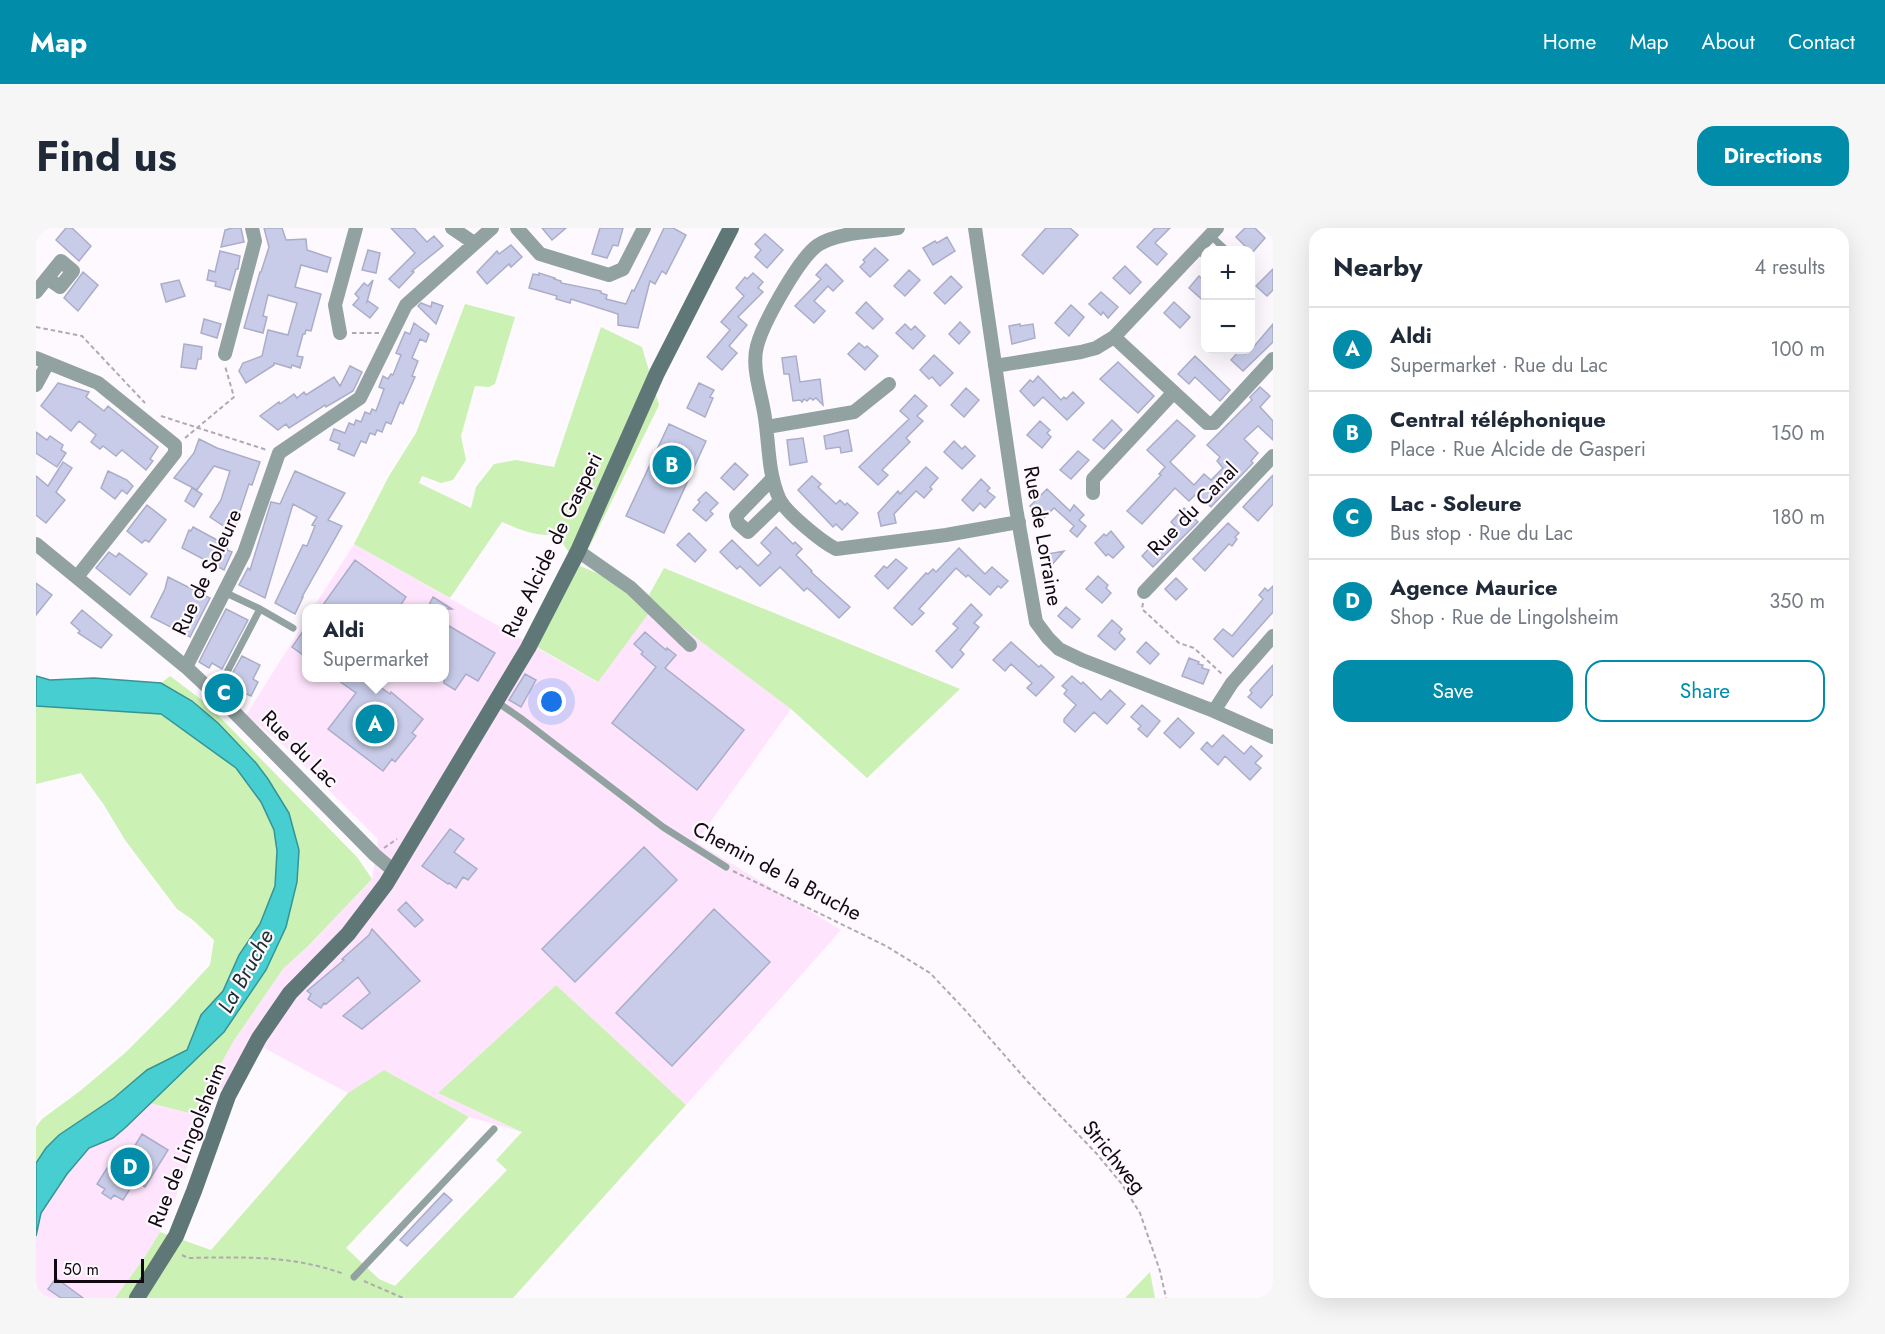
<!DOCTYPE html>
<html lang="en">
<head>
<meta charset="utf-8">
<style>
  :root { --surface:#fff; --page:#f6f6f7; --text:#1f2937; --muted:#747a83; --line:#e0e1e3; --accent:#018caa }
  body { margin:0; font-family:Jost,sans-serif; background:var(--page); color:var(--text) }
  .controls { position:absolute; right:18px; top:18px; display:grid; overflow:hidden; border-radius:12px; box-shadow:0 6px 24px #0002 }
  .controls button { width:54px; height:54px; display:grid; place-items:center; padding:0; border:0; border-bottom:2px solid var(--line); background:var(--surface); color:var(--text); font:30px sans-serif }
  .scale { position:absolute; left:18px; bottom:15px; width:90px; box-sizing:border-box; padding-left:6px; border:3px solid #100910; border-top:0; font-size:16px; line-height:21px; white-space:nowrap; color:#100910; -webkit-text-stroke:4px #fef9fe; paint-order:stroke }
  .you { position:absolute; left:516px; top:474px; width:21px; height:21px; margin:-15px; border:4px solid #fff; border-radius:50%; background:#1a73e8; box-shadow:0 0 0 9px #1a73e833 }
  .badge { display:grid; place-items:center; width:39px; height:39px; border-radius:50%; background:var(--accent); color:#fff; font-size:20px; font-weight:700 }
  .pin { position:absolute; translate:-50% -50%; border:3px solid #fff; box-shadow:0 2px 6px #0006 }
  .popup { position:absolute; left:266px; top:376px; width:147px; height:78px; box-sizing:border-box; display:grid; place-content:center; border-radius:12px; background:var(--surface); filter:drop-shadow(0 2px 4px #0005); font-size:20px; white-space:nowrap; color:var(--muted) }
  .popup b { font-size:22px; color:var(--text) }
  .popup::after { content:''; position:absolute; left:50%; top:100%; margin-left:-12px; border:12px solid transparent; border-top-color:var(--surface) }
  .list { margin:0; padding:0; list-style:none }
  h2 { display:flex; justify-content:space-between; align-items:center; height:78px; margin:0; padding:0 24px; font-size:26px }
  h2 small { font-size:20px; font-weight:400; color:var(--muted) }
  .list li { display:grid; grid-template-columns:39px 1fr auto; gap:18px; align-items:center; box-sizing:border-box; height:84px; padding:0 24px; border-top:2px solid var(--line) }
  .list b { display:block; font-size:22px; white-space:nowrap }
  .list p { margin:0; font-size:20px; white-space:nowrap; color:var(--muted) }
  .list em { font-size:20px; font-style:normal; color:var(--muted) }
  .actions { display:flex; gap:12px; padding:18px 24px }
  .actions a { flex:1; padding:14px 0; border:2px solid var(--accent); border-radius:18px; text-align:center; font-size:21px; color:var(--accent) }
  .actions .main { background:var(--accent); color:#fff }
  .map { position:relative; flex:none; width:1237px; height:1070px; overflow:hidden; border-radius:18px }
  header { display:flex; align-items:center; gap:36px; box-sizing:border-box; height:84px; padding:0 30px; background:var(--accent); color:#fff }
  header strong { font-size:28px }
  nav { display:flex; gap:33px; margin-inline-start:auto; font-size:21px }
  .intro { display:flex; align-items:center; justify-content:space-between; box-sizing:border-box; height:144px; padding:0 36px }
  h1 { margin:0; font-size:42px }
  .button { padding:15px 27px; border-radius:18px; background:var(--accent); color:#fff; font-size:21px; font-weight:700 }
  main { display:flex; gap:36px; padding:0 36px }
  aside { flex:1; background:var(--surface); border-radius:18px; box-shadow:0 6px 24px #0002 }
  .map>svg:first-child { display:block }
  .built { fill:#fee5fd }
  .green { fill:#ccf1b4 }
  .water { fill:#47ced0; stroke:#369396; stroke-width:1.5 }
  .building { fill:#c8cce9; stroke:#aaadca; stroke-width:1.5 }
  .lines { fill:none; stroke-linecap:round; stroke-linejoin:round }
  .path { stroke:#afaaaf; stroke-width:2; stroke-dasharray:4.5 3; stroke-linecap:butt }
  .service { stroke:#91a2a1; stroke-width:7 }
  .minor { stroke:#91a2a1; stroke-width:14 }
  .secondary { stroke:#5f7776; stroke-width:16 }
  .labels { text-anchor:middle; stroke-width:4.5; stroke-linejoin:round; paint-order:stroke }
  .street-label { font-size:21px; fill:#100910; stroke:#fef9fe }
  .water-label { font-size:22px; font-style:italic; fill:#192f30; stroke:#fef9fe }
</style>
</head>
<body>
<header>
<strong>Map</strong>
<nav><a>Home</a><a>Map</a><a>About</a><a>Contact</a></nav>
</header>
<div class="intro"><h1>Find us</h1><a class="button">Directions</a></div>
<main>
<div class="map">
<svg width="1237" height="1070" viewBox="0 0 1237 1070">
  <rect width="100%" height="100%" fill="#fef9fe"/>
  <path class="built" d="M318,316l243,138 57,-77 137,104 -95,133 145,88 -155,175 -130,-120 -118,108 84,39 -53,-15 -85,-47 -36,23 -84,-45 -28,43 -21,-3 -40,111 -15,33 -16,26 -29,40h-79v-62l5,-23 26,-39 22,-26 24,-10 37,-35 43,11 40,-72 50,-73 24,-22 65,-68 6,-40 -95,-94 -37,-30 60,-95v58h138v-70h-131z"/>
  <path class="green" d="M429,76l50,13 -20,67 -6,3 -14,-1 -14,50 5,24 -13,20 -12,3 -19,-7 -3,7 52,25 5,-21 18,-23 22,-4 38,7 47,-140 41,20 17,58 -79,161 69,29 15,-27 296,121 -93,89 -76,-69 -137,-103 -56,76 -61,-35 42,-81 -23,-32c-20,3 -35,-4 -54,-12l-52,76 -96,-54 35,-68 27,-43z
    M134,448l36,27 151,154 15,22 -65,68 -24,22 -50,73 -40,72 -43,-11 74,-71 62,-105 11,-45 -41,-119 -38,-40 -26,-22 -31,-18z
    M0,478l124,8 76,54 25,34 13,28 3,21 -2,35 -15,38 -21,31 -16,36 -22,24 -14,35 -40,20 -33,28 -68,50 -10,15v-36l6,-8 38,-28 45,-38 48,-48 37,-40 4,-25 -21,-20 -16,-11 -52,-69 -21,-35 -23,-32 -45,11z
    M520,757l130,120 -173,193h-398l29,-40 16,-26 51,18 137,-157 36,-23 85,47 -123,131 33,31 16,7 112,-116 -11,-10 26,-28 -84,-39z
    M1114,1044l5,26h-30z"/>
  <path class="water" d="M0,448l14,4 44,-2 67,5 31,18 26,22 38,40 12,16 21,34 10,37 -2,32 -11,45 -20,43 -42,62 -98,95 -13,11 -24,10 -22,26 -26,39 -5,23v-73l10,-15 13,-13 55,-37 33,-28 40,-20 14,-35 22,-24 16,-36 21,-31 15,-38 2,-35 -3,-21 -13,-28 -25,-34 -75,-54 -125,-8z"/>
  <path class="building" d="M30,0h6l19,18 -12,15 -23,-21z
    M196,0h9l3,14 -23,5 4,-17z
    M228,0h18l4,12 20,-1 1,11 24,8 -4,14 -26,-7 -6,22 26,7 -10,37 -5,-1 -1,4h-2l-6,22 6,1 -3,11 -8,-3 -1,3 -17,-5v2l-28,18 -7,-12 4,-8 19,-7 6,-26 20,5 9,-32 -29,-8 -5,21 4,1 -4,16 -19,-5 16,-56h1l8,-25z
    M355,0h23l13,14 7,-6 9,10 -31,25 2,1 -15,16 -10,-9 26,-26z
    M506,0h24l-14,12z
    M564,0h23l-5,18 -5,-1 -6,13 -15,-4z
    M628,0h9l13,7 -20,39 -4,-3 -7,13 -5,-3 -12,47 -20,-3v-11l-47,-15 -1,4 -14,-4 1,-3 -28,-8 4,-14 6,1v-2l16,5 -1,1 7,2v2l40,8v2l6,2 -1,4 20,5 6,-14 2,1z
    M1010,0h24l8,7 -35,39 -21,-19z
    M1119,0h15l-15,15 12,11 -10,11 -20,-18z
    M1209,0h10l10,10 -13,15 -16,-16z
    M729,6l18,16 -16,18 -12,-11 6,-7 -6,-6z
    M911,9l8,14 -22,14 -10,-17 12,-7 2,2z
    M475,17l11,12 -11,10 -2,-3 -22,20 -10,-12 20,-21 2,3z
    M839,20l13,12 -18,17 -10,-10 5,-5 -2,-2z
    M332,22l12,3 -4,20 -14,-3z
    M184,23l20,5 -2,13h-2l-6,21 -15,-4 1,-4 -9,-2 2,-10 6,2z
    M790,36l17,17 -10,10 -5,-5 -14,15 11,10 -11,12 -19,-17 26,-27 -5,-4z
    M1089,38l16,16 -11,12 -17,-16z
    M1237,41v21l-6,6 -11,-10z
    M873,42l11,10 -15,16 -11,-10z
    M47,44l15,13 -20,26 -14,-13z
    M717,45l10,9 -5,6 5,4 -25,25 9,8 -18,21 8,7 -15,17 -15,-13 23,-27 -9,-8 23,-26 -8,-8 9,-11 2,2z
    M915,48l11,11 -17,17 -11,-11z
    M1163,48l7,6v21l-17,-15z
    M143,52l6,16 -19,6 -5,-18z
    M337,52l-6,22 1,-1 10,7 -8,10 -17,-13 6,-7 -4,-4 9,-11 4,3z
    M1065,64l17,15 -10,11 -5,-6 -2,3 -12,-11z
    M396,74l11,4 -7,18 -18,-18 3,-3 10,4z
    M830,74l17,17 -10,10 -17,-16z
    M1138,74l16,15 -10,11 -16,-15z
    M1035,77l13,12 -15,19 -14,-13z
    M168,91l17,5 -4,14 -16,-5z
    M924,94l10,10 -11,12 -10,-10z
    M378,95l15,11 -3,8 -6,-3 -8,19 6,3 -6,15 3,1 -12,27 -3,-2 -9,22 -5,-2 -4,10 -5,-2 -2,5 -5,-2 -4,10 -5,-2 -7,15 -16,-7 2,-5 -10,-4 4,-11 11,4 4,-10 5,2 2,-5 5,2 4,-10 5,2 2,-5 4,2 8,-22 -5,-2 4,-11 5,3 3,-5 2,1 8,-20 -5,-2 9,-21 5,2z
    M869,96l6,6 4,-4 10,10 -12,13 -17,-16z
    M984,96v2l13,-2 2,14 -23,6 -3,-18z
    M1237,96v18l-30,29 -12,-11 9,-10 5,4 6,-4z
    M823,115l6,5 2,-2 11,10 -13,14 -17,-16z
    M148,116l18,3 -1,12h-3l-2,10 -15,-2z
    M898,127l19,18 -13,13 -8,-9 -3,2 -9,-9z
    M760,128l4,26 20,-3 3,26 -7,-7 -3,2 -3,-2 -3,3 -3,-2 -2,3 -2,-2 -7,1 -4,-27h-5l-2,-16z
    M1159,128l35,34 -10,11 -25,-24 -6,7 -11,-10z
    M1082,134l36,34 -16,17 -38,-34z
    M314,138l12,6 -9,19 -27,16 -1,-2 -36,23 -3,-4 -8,6 -18,-14 19,-14 1,2 14,-10 3,4 7,-6 2,3 28,-18 6,9z
    M1002,148l23,24 3,-3 2,2 7,-7 11,11 -17,17 -24,-23 -9,9 -14,-15 10,-11 3,2z
    M22,155l31,9 -3,5 18,14 4,-5 50,41 -8,12 3,2 -7,9 -24,-20 -6,6 -13,-10 -3,3 -9,-7 5,-7 -17,-14 -8,10 -30,-25z
    M663,155l15,7 -4,7 3,1 -8,19 -18,-9z
    M1224,159l10,9 -10,11 13,14v19l-15,-14 -14,13 14,14 -7,8 2,2 -42,44 -14,-14 -8,8 -14,-13 -33,36 -15,-13 34,-36 -2,-1 6,-7 -18,-17 30,-30 18,16 -25,26 24,23 10,-11 7,6 12,-12 -6,-7 3,-4 -13,-12 45,-45 -2,-3z
    M930,160l13,12 -15,17 -13,-12z
    M879,167l12,11 -10,10 6,5 -17,17 4,4 -28,28 6,5 -10,10 -19,-18 50,-48 -9,-8z
    M1076,192l10,10 -18,19 -11,-9z
    M1004,193l10,9 -3,3 4,4 -9,11 -15,-13z
    M633,196l37,17 -42,92 -38,-17z
    M812,202l4,21 -11,2 -1,-6 -14,2 -2,-13z
    M0,204l11,8 3,-4 13,9 -2,5 5,3 -9,14 -21,-14z
    M767,210l4,24 -17,3 -3,-25z
    M163,211l18,9 43,14 -8,23 -3,-1 -13,39 -3,-2 -5,8 -18,-12 11,-17 9,-29 -16,-5 -17,24 -23,-12 20,-25z
    M918,213l8,8 3,-3 10,10 -13,13 -18,-17z
    M1042,223l11,9 -18,19 -11,-9z
    M27,234l9,6 -16,24 9,8 -19,23 -10,-8v-39l12,10z
    M699,235l13,12 -14,15 -13,-12z
    M890,239l12,11 -8,9 2,2 -8,9 -8,-7 -22,23 2,9 -15,3 -3,-13 20,-22 2,3z
    M72,243l19,9 6,6 -6,8 -5,-4 -7,9 -14,-11z
    M259,243l50,22 -17,27 14,6 -40,71h1l-8,17 -20,-11 28,-58 4,1 8,-20 -3,-1 5,-8 -24,-13 -28,94 -26,-13 9,-17 2,2 21,-68 9,2z
    M1237,247v29l-15,17 -15,-14z
    M776,248l9,8 -3,3 18,17 4,-4 5,5 2,-2 11,10 -16,17 -6,-6 -3,3 -35,-37z
    M945,251l9,9 -3,3 8,6 -10,11 -5,-5 -7,8 -11,-11z
    M156,260l10,6 -8,13 -9,-6z
    M1011,261l23,22 4,-6 10,10 -5,5 7,6 -9,11 -7,-6 4,-5 -20,-18 -11,11 -13,-13z
    M670,264l12,11 -8,8 3,3 -7,7 -13,-11 7,-8 -2,-2z
    M111,277l19,15 -17,22 -4,-2 -3,3 -15,-12z
    M1148,280l14,14 -45,45 -11,-11 16,-17 2,2 15,-15 -4,-4z
    M1192,295l11,10 -4,4 2,2 -5,7 -3,-2 -24,27 -12,-12z
    M157,299l35,19 -1,4 5,2 -8,18 -42,-22 7,-18 2,1z
    M740,299l17,17 2,-2 7,7 -6,6 16,16 -1,1 39,35 -11,11 -26,-25 -6,-5 -3,3 -24,-24 -20,19 -20,-20 -3,3 -17,-17 12,-12 26,26 13,-13 -10,-10z
    M1075,303l13,16 -11,11 -5,-4 -2,2 -11,-13 9,-9 2,2z
    M653,305l17,17 -11,12 -18,-17z
    M923,320l26,26 7,-7 16,14 -7,7 -3,-2 -8,9 -22,-20 -2,2 -10,-9 -37,41 5,4 -12,12 -18,-17 32,-35 2,1 5,-5 3,3z
    M1028,323l-15,17 -2,-14z
    M73,324l7,5 3,-4 28,21 -17,21 -34,-27z
    M860,331l11,9 -19,21 -13,-13 9,-10 3,2z
    M319,332l51,37 -8,12h-78z
    M1062,348l10,9 -2,3 5,5 -9,10 -16,-14z
    M132,349l42,21 -20,39 -39,-20 14,-28z
    M1140,350l11,11 -11,11 -11,-11z
    M0,355l16,12 -16,20z
    M1237,358v26l-40,45 -19,-18 9,-10 9,7 31,-37 -4,-4 6,-7 3,3z
    M397,369l19,12h-25z
    M935,376l11,11 -8,8 5,4 -19,23 4,4 -12,14 -16,-17 22,-23 -5,-4z
    M1030,379l14,12 -8,9 -14,-12z
    M190,381l22,11 -26,49 -10,-6 -3,5 -10,-6z
    M46,382l30,25 -11,13 -23,-15 2,-2 -9,-8z
    M1076,392l10,9 -3,4 6,6 -10,11 -17,-14z
    M408,395l51,30 -17,28 -12,-7 -11,16 -11,-7z
    M270,399v30l-14,-10z
    M609,404l21,18 1,-2 9,7 -11,13 79,62 -47,60 -85,-67 44,-56 -15,-13 2,-2 -9,-8z
    M975,414l28,25 2,-2 13,12 -18,19 -9,-8 5,-5 -21,-19 -6,7 -12,-11z
    M1110,414l13,12 -9,10 -13,-12z
    M206,428l18,9 -7,14 5,3 -7,14 -9,-4 -1,3 -14,-12z
    M1153,430l10,4 -1,2 5,1 -1,3 7,2 -6,14 -21,-8z
    M1237,437v29l-12,14 -13,-11 4,-4 -2,-3z
    M489,446l11,6 -15,27 -12,-7z
    M1036,448l9,8 2,-2 18,18 9,-10 15,14 -18,20 -13,-12 -19,20 -11,-10v-3l12,-14 -12,-11 3,-4 -5,-4z
    M299,450h33l22,16 1,-2 32,27 -11,14 4,3 -21,26 -3,-3 -9,12 -55,-42 28,-36z
    M1106,477l18,16 -13,16 -9,-8 3,-3 -10,-9z
    M1142,490l16,15 -14,15 -16,-15z
    M1187,507l21,19 7,-8 11,10 -7,7 6,5 -11,12 -25,-24 -7,9 -17,-16 6,-7 5,5z
    M414,601l14,10 -10,13 23,17 -9,11 -5,-3 -7,11 -7,-5 -1,1 -26,-18z
    M608,619l33,33 -102,102 -33,-33z
    M370,674l17,18 -8,7 -17,-17z
    M678,681l56,53 -98,104 -56,-53z
    M336,701l48,52 -58,48 -19,-13 27,-23 -12,-16 -32,27 -2,-1 -3,5 -13,-9 3,-5 -4,-3 37,-31 -2,-1 27,-24z
    M106,906l26,16 -23,37 -10,-6 -12,19 -9,-5 -3,4 -9,-6 3,-4 -8,-5 12,-19 8,5 12,-20 2,2z
    M408,965l8,7 -45,46 -7,-6z
    M20,1050l27,20h-22l-13,-9z"/>
  <g class="lines">
    <path class="path" d="M0,99l46,9 63,67
      M316,105h27
      M125,188l106,34
      M149,210l49,-41 -9,-31
      M554,258l5,-11
      M1107,375l-1,6 37,34 15,5 29,27
      M348,620l13,-9
      M697,643l153,75 44,27 35,37 63,72 68,71 25,30 19,30 20,58 6,27
      M146,1027l6,3c54,-1 104,-3 156,16
      M328,1053l39,17"/>
    <path class="service" d="M1174,7l16,15
      M1161,21l9,8
      M188,364l36,17 33,19
      M179,467l45,-86
      M461,474l26,18 140,107 63,40
      M318,1049l140,-148"/>
    <path class="minor" d="M416,0l22,15
      M481,0l23,26 69,21 14,-6 21,-41
      M862,0c-24,4 -60,4 -80,17 -19,13 -55,78 -61,101 -6,22 5,49 8,72 4,26 3,55 14,80 6,14 43,44 57,51l110,-14 73,-13
      M939,0l41,280 20,114 12,16 11,11 23,11 132,51 59,26
      M0,64l25,-31 12,10 -13,16 -13,-9
      M304,105l-5,-28 21,-77
      M1078,109l93,86h7l59,-64
      M189,126l30,-113 -3,-13
      M0,130l62,25 77,62v8l-98,124
      M959,138l86,-14 15,-4 18,-11 103,-109
      M0,157l12,-22
      M731,199l87,-15 35,-28
      M736,251l-36,37 2,7 10,9 32,-31
      M1057,265v-14l81,-87
      M0,316l150,123 47,44 142,144 19,16
      M542,323l53,37 59,57
      M1108,364l129,-136
      M150,439l58,-114 35,-100 81,-55 46,-93 86,-77
      M1178,483l18,-28 41,-47"/>
    <path class="secondary" d="M101,1070l39,-62 18,-45 34,-95 31,-58 31,-45 58,-59 38,-50 142,-236 50,-97 79,-178 74,-145"/>
  </g>
  <g class="labels">
    <g class="street-label">
      <text transform="translate(1157 281) rotate(-46)" y="7">Rue du Canal</text>
      <text transform="translate(1007 308) rotate(80)" y="7">Rue de Lorraine</text>
      <text transform="translate(516 317) rotate(-64)" y="7">Rue Alcide de Gasperi</text>
      <text transform="translate(171 344) rotate(-65)" y="7">Rue de Soleure</text>
      <text transform="translate(264 521) rotate(45)" y="7">Rue du Lac</text>
      <text transform="translate(741 643) rotate(28)" y="7">Chemin de la Bruche</text>
      <text transform="translate(151 917) rotate(-68)" y="7">Rue de Lingolsheim</text>
      <text transform="translate(1078 929) rotate(51)" y="7">Strichweg</text>
    </g>
    <g class="water-label">
      <text transform="translate(209 743) rotate(-61)" y="8">La Bruche</text>
    </g>
  </g>
</svg>
<div class="controls">
<button>+</button>
<button>−</button>
</div>
<div class="scale">50 m</div>
<div class="you"></div>
<div class="pin badge" style="left:339px;top:496px">A</div>
<div class="popup"><b>Aldi</b>Supermarket</div>
<div class="pin badge" style="left:636px;top:237px">B</div>
<div class="pin badge" style="left:188px;top:465px">C</div>
<div class="pin badge" style="left:94px;top:939px">D</div>
</div>
<aside>
<h2>Nearby<small>4 results</small></h2>
<ul class="list">
<li><span class="badge">A</span><div><b>Aldi</b><p>Supermarket · Rue du Lac</p></div><em>100 m</em></li>
<li><span class="badge">B</span><div><b>Central téléphonique</b><p>Place · Rue Alcide de Gasperi</p></div><em>150 m</em></li>
<li><span class="badge">C</span><div><b>Lac - Soleure</b><p>Bus stop · Rue du Lac</p></div><em>180 m</em></li>
<li><span class="badge">D</span><div><b>Agence Maurice</b><p>Shop · Rue de Lingolsheim</p></div><em>350 m</em></li>
</ul>
<div class="actions"><a class="main">Save</a><a>Share</a></div>
</aside>
</main>
</body>
</html>
